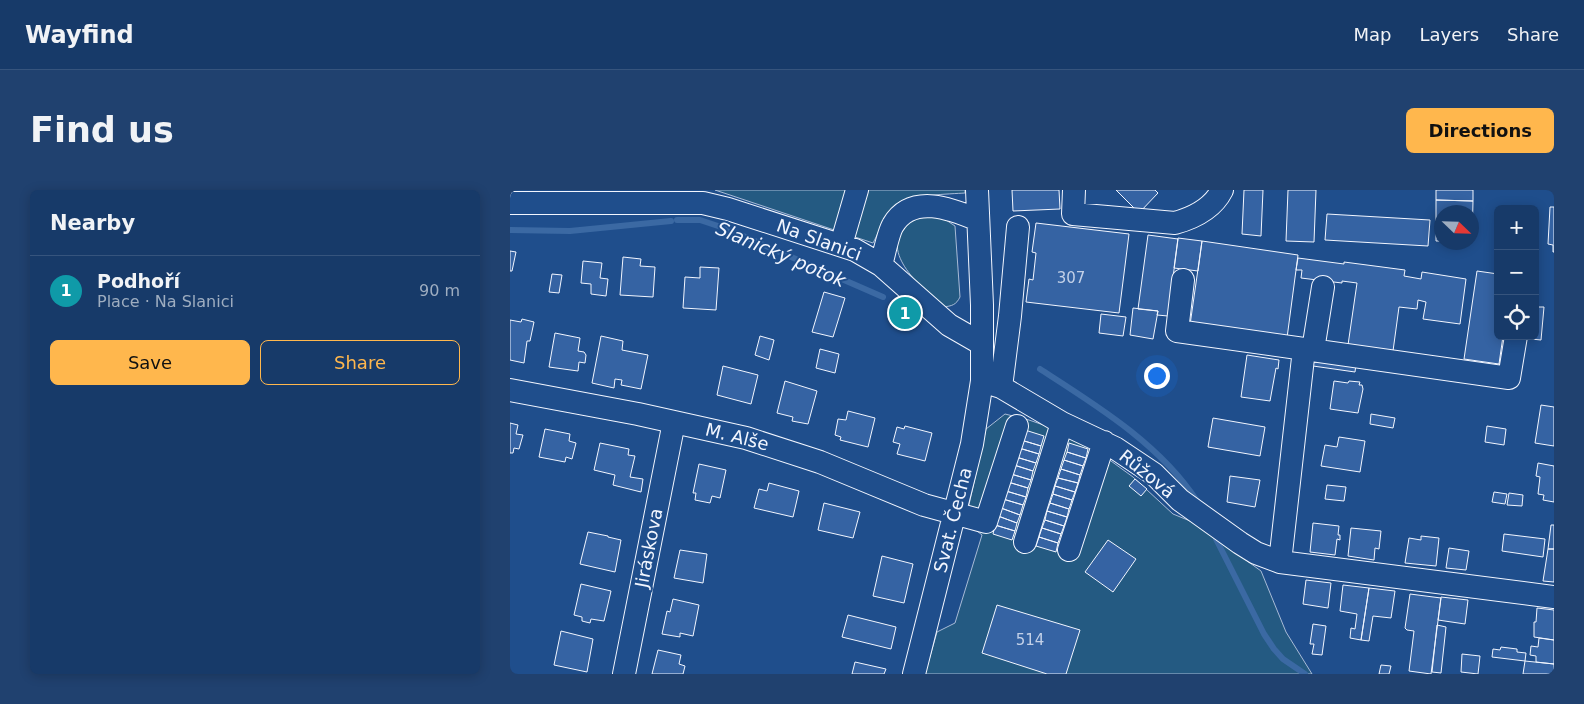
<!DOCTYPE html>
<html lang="en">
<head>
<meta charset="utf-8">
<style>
  :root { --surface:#173a69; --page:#20416f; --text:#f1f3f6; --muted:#9eadc0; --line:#36547d; --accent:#ffb74d }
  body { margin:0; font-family:"DejaVu Sans",sans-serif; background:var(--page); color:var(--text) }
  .controls { position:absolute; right:15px; top:15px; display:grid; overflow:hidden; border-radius:8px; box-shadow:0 2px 12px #0003 }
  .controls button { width:45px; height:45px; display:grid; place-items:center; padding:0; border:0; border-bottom:1px solid var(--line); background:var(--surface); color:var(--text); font:25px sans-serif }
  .compass { position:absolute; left:924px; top:15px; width:45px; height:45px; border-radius:50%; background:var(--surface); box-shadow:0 2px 12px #0003; rotate:113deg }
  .you { position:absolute; left:646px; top:185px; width:18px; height:18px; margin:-12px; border:4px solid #fff; border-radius:50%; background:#1a73e8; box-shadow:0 0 0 8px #1a73e833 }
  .badge { display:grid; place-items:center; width:32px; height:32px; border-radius:50%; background:var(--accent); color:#fff; font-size:16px; font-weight:700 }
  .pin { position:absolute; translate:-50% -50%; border:2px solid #fff; box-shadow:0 1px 5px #0006 }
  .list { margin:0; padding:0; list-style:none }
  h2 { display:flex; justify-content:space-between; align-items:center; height:65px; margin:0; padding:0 20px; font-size:21px }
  h2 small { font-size:16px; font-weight:400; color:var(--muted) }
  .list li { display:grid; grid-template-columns:32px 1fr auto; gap:15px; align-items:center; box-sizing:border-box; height:70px; padding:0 20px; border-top:1px solid var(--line) }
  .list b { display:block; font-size:19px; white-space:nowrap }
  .list p { margin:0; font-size:16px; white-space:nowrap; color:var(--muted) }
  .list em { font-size:16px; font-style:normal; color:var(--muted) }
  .actions { display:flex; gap:10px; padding:15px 20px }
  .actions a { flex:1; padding:11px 0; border:1px solid var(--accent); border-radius:8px; text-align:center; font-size:18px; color:var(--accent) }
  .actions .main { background:var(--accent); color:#111 }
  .icon { flex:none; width:28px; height:28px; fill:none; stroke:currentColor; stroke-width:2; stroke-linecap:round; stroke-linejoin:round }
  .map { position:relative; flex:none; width:1044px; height:484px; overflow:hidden; border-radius:8px }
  header { display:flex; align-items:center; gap:30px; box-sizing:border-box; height:70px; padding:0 25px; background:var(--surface); border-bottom:1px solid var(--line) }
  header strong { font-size:24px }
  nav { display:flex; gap:28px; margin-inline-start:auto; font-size:18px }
  .intro { display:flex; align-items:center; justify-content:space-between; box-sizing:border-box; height:120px; padding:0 30px }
  h1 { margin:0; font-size:35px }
  .button { padding:12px 22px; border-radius:8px; background:var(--accent); color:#111; font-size:18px; font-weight:700 }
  main { display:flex; gap:30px; padding:0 30px }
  aside { flex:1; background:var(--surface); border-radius:8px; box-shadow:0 2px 12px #0003 }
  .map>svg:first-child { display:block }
  .green { fill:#245a82; stroke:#a8bbd7 }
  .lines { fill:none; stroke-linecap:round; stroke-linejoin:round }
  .stream { stroke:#3b69a3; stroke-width:6 }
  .building { fill:#3563a3; stroke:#f2f6ff }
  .minor-casing { stroke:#f2f6ff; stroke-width:24 }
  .minor { stroke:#1f4e8c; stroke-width:22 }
  .labels { text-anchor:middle; stroke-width:4; stroke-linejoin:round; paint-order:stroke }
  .number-label { font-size:15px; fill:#c3d1e8 }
  .street-label { font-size:18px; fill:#f2f6ff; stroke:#1f4e8c }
  .water-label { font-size:19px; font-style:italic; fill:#f2f6ff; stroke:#1f4e8c }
</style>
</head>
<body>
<header>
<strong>Wayfind</strong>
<nav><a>Map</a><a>Layers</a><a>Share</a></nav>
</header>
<div class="intro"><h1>Find us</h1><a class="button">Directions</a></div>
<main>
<aside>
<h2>Nearby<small></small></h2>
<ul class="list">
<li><span class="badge" style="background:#0f9aa8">1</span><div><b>Podhoří</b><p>Place · Na Slanici</p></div><em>90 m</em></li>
</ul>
<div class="actions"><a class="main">Save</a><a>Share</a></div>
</aside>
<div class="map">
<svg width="1044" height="484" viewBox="0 0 1044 484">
  <rect width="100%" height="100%" fill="#1f4e8c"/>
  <path class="green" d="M205,0h250v3c-15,1 -56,2 -67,10 -12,10 -18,27 -25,40z
    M410,25l20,1 15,10 5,71c-4,8 -8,9 -17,10 -19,-18 -66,-54 -36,-83 4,-3 9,-6 13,-9z
    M495,224l24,6 49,17 55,40 40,37 22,9 66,48 25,61 26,42h-387l12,-42 18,-9 27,-88 -5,-4 -11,-13 20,-89z"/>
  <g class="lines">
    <path class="stream" d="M167,30h23l27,9 156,68
      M0,40l60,1 101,-10
      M530,179c56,36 120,75 157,132
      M706,349l48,95 10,15 9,10 22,15"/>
  </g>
  <path class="building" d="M502,0h47l1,19 -47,2z
    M606,0h39l3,3 -19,20z
    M734,0h19l-2,46 -19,-2z
    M778,0h28l-2,52 -28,-1z
    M926,0h37v11l-37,-1z
    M926,10l37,1 -1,41v-30h-30v29h-6z
    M1040,17h4v45h-1v-7l-5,-1z
    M817,24l103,6 -2,26 -103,-6z
    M526,33l93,11 -10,79 -93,-11 3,-23 4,1 3,-27 -4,-1z
    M638,45l30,4 -10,77 -11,-1 1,-4 -20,-2z
    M668,48l24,3 -4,30 -24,-3z
    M692,51l96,14 -11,83 -97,-13z
    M0,61l6,1 -4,19h-2z
    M113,67l18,2 -1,7 15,1 -2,30 -33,-2z
    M788,68l46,6v-2l61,8 -1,6 17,3 1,-7 44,7 -6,45 -37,-5 3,-17 -8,-2 -1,9 -18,-2 -6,44 -45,-6 9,-62 -15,-2v2l-41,-5 1,-8h-6z
    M73,71l19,2 -2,15 8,1 -2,17 -15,-2v-10l-10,-1z
    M190,77l19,1 -3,42 -33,-2 2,-31 15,1z
    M967,81l21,3v62h5l-4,28 -35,-5z
    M42,84l10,1 -3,18 -10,-1z
    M314,102l21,6 -12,39 -21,-5z
    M390,117l14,6 -3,7 -14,-6z
    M1025,117h9l-3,33 -10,-1v-3h4z
    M623,118l25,3 -5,28 -23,-4z
    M591,124l25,3 -3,19 -24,-3z
    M12,129l12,3 -4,19h-3l-3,22 -14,-3v-40l11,2z
    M45,143l25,5 -2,13 6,1 2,3 -1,8 -6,-1 -1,9 -29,-4z
    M91,146l22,5 -1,9 26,5 -7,34 -20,-4 1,-5 -7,-1 -1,9 -22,-5z
    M250,146l14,4 -5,20 -14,-5z
    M310,159l19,5 -4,19 -19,-5z
    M737,165l32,5 -1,9 -2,-1 -6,33 -29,-4z
    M803,172l43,2 -1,8 -42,-6z
    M213,176l35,9 -7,29 -34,-9z
    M275,191l32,10 -9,33 -16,-3 1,-4 -16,-4z
    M824,191l14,2 1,-2 11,1 -1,3h3l1,4 -5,24 -28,-4z
    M1031,215l13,2v39l-19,-3z
    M338,221l27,7 -7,29 -28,-7 1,-3 -6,-2 3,-16 8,1z
    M861,224l24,4 -2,10 -23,-4z
    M703,228l52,9 -5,29 -52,-9z
    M0,233l8,2 -2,9 7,1 -4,14 -5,-1 -1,5h-3z
    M395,236l27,7 -7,28 -28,-7 3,-10 -7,-2 4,-15 7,2z
    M977,236l19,3 -2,16 -19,-3z
    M35,239l25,5 -1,7 7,2 -4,16 -6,-2 -1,5 -26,-5z
    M515,240l19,6 -3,10 -20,-6z
    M829,247l26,4 -5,31 -39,-6 4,-21 12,2z
    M511,250l20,6 -2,8 -20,-6z
    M90,253l29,6 -1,6 7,1 -5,21 13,2 -2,13 -28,-7 2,-10 -21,-5z
    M559,253l19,6 -2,9 -19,-6z
    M509,258l20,6 -3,9 -20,-6z
    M557,262l19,6 -3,8 -19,-6z
    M506,267l20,6 -3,8 -19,-6z
    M554,270l19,6 -3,9 -19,-6z
    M1028,273l16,3v36l-11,-2 1,-5 -6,-1 2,-17 -4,-1z
    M189,274l27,6 -6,28 -8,-2 -2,7 -15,-3 1,-7h-3z
    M504,275l19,6 -2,9 -20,-6z
    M551,279l19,6 -2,8 -20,-5z
    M501,284l20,6 -3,8 -20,-6z
    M720,286l30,4 -5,27 -28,-5z
    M548,288l20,5 -3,9 -20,-6z
    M625,289l12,10 -6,7 -12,-10z
    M498,292l20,6 -2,9 -20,-6z
    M259,293l30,8 -6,26 -39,-9 5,-19 8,2z
    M817,295l19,2 -2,14 -19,-2z
    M545,296l20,6 -3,8 -19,-6z
    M496,301l20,6 -3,8 -20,-6z
    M984,302l13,2 -2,10 -13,-2z
    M999,303l14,2 -1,11 -15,-1z
    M543,304l19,6 -3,9 -19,-6z
    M493,309l20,6 -3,10 -19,-7z
    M314,313l36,9 -7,26 -35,-8z
    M540,313l19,6 -2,8 -20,-6z
    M491,318l19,7 -3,8 -19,-7z
    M537,321l20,6 -3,9 -19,-6z
    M488,326l19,7 -2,8 -20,-6z
    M535,330l19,6 -3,8 -19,-6z
    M803,333l26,3 -1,9h2v5l-3,-1 -2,16 -25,-3z
    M485,335l20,6 -3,9 -19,-6z
    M1041,335h3v24h-6z
    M532,338l19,6 -3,9 -19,-6z
    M841,338l30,3 -2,18 -4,-1 -1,12 -26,-4z
    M78,342l20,4v1l13,3 -6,32 -35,-8z
    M994,344l41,5 -2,18 -41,-6z
    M911,346l18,2 -3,28 -31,-3 4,-25 12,2z
    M529,347l19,6 -2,9 -20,-6z
    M598,350l28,19 -23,33 -28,-20z
    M939,358l20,3 -3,19 -20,-2z
    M1038,359h6v33l-11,-1z
    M170,360l27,4 -4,29 -29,-5z
    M372,366l31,8 -9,39 -31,-7z
    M796,390l25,3 -3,25 -25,-4z
    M71,394l30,7 -7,30 -13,-2 -1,4 -8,-2v-4l-8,-2z
    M833,395l26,3 -8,52 -11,-2 1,-10 4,1 2,-15 -17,-3z
    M859,398l26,3 -4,27 -18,-2 -4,25 -8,-1z
    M900,404l31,4 -10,76 -22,-3 5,-40 -7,-1 -2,-2z
    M931,407l27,3 -3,24 -27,-4z
    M163,409l26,6 -6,31 -13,-3v4l-18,-3 5,-23 3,1z
    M487,415l83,25 -14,44h-19l-65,-21z
    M1027,418l17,2v30l-20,-3v-15h2z
    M338,425l48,12 -5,22 -49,-12z
    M803,434l13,2 -4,29 -10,-1 2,-10h-4z
    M927,435l9,2 -5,46 -9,-1z
    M51,441l32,8 -6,33 -33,-7z
    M1029,448l15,2v24l-18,-2v-6l-6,-1 1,-9 7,1z
    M991,457l16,2v3l9,1 -1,8 -33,-4 1,-8 7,1z
    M148,460l23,5 -2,9 6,2 -2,8h-31z
    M952,464l18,2 -2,18 -17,-2z
    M1015,471l29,3v10h-31z
    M345,472l31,7 -2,5h-32z
    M871,475l10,1 -2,8h-10z"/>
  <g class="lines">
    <g class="minor-casing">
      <path id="minor" d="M564,0l-1,24 102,9c18,-5 38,-15 47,-33
        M0,13h193l25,6 127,41 26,15 68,60 33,19
        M331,55l16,-55
        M371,75c3,-10 7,-32 12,-40 19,-32 59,-16 85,-5
        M673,90l-6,51 332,47 7,-42
        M803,160l10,-63
        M472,191l19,6 61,36 53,25 39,26 26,26 60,43 16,10 24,9 274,35
        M491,197l9,-71 8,-89
        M0,200l128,24 108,24 74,24 104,43 62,17 31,-96
        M515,352l37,-119
        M559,360l35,-108
        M770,372l24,-213
        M114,484l50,-252
        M404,484l58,-230 10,-63v-76l-5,-115"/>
    </g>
    <use href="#minor" class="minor"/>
  </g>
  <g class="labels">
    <g class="number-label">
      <text x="561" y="93">307</text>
      <text x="520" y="455">514</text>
    </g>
    <g class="street-label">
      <text transform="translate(309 50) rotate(20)" y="6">Na Slanici</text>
      <text transform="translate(227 247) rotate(14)" y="6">M. Alše</text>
      <text transform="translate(637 284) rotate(39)" y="6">Růžová</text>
      <text transform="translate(443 330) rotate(-76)" y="6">Svat. Čecha</text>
      <text transform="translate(139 358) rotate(-79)" y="6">Jiráskova</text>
    </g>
    <g class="water-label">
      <text transform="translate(271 64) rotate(23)" y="7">Slanický potok</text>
    </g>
  </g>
</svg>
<div class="controls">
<button>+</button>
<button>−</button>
<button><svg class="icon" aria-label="locate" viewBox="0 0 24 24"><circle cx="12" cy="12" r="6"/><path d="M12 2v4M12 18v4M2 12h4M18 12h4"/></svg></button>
</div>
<svg class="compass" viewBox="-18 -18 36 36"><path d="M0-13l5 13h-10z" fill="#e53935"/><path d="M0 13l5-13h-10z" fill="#9eadc0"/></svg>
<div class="you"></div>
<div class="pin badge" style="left:395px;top:123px;background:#0f9aa8">1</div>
</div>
</main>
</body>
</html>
